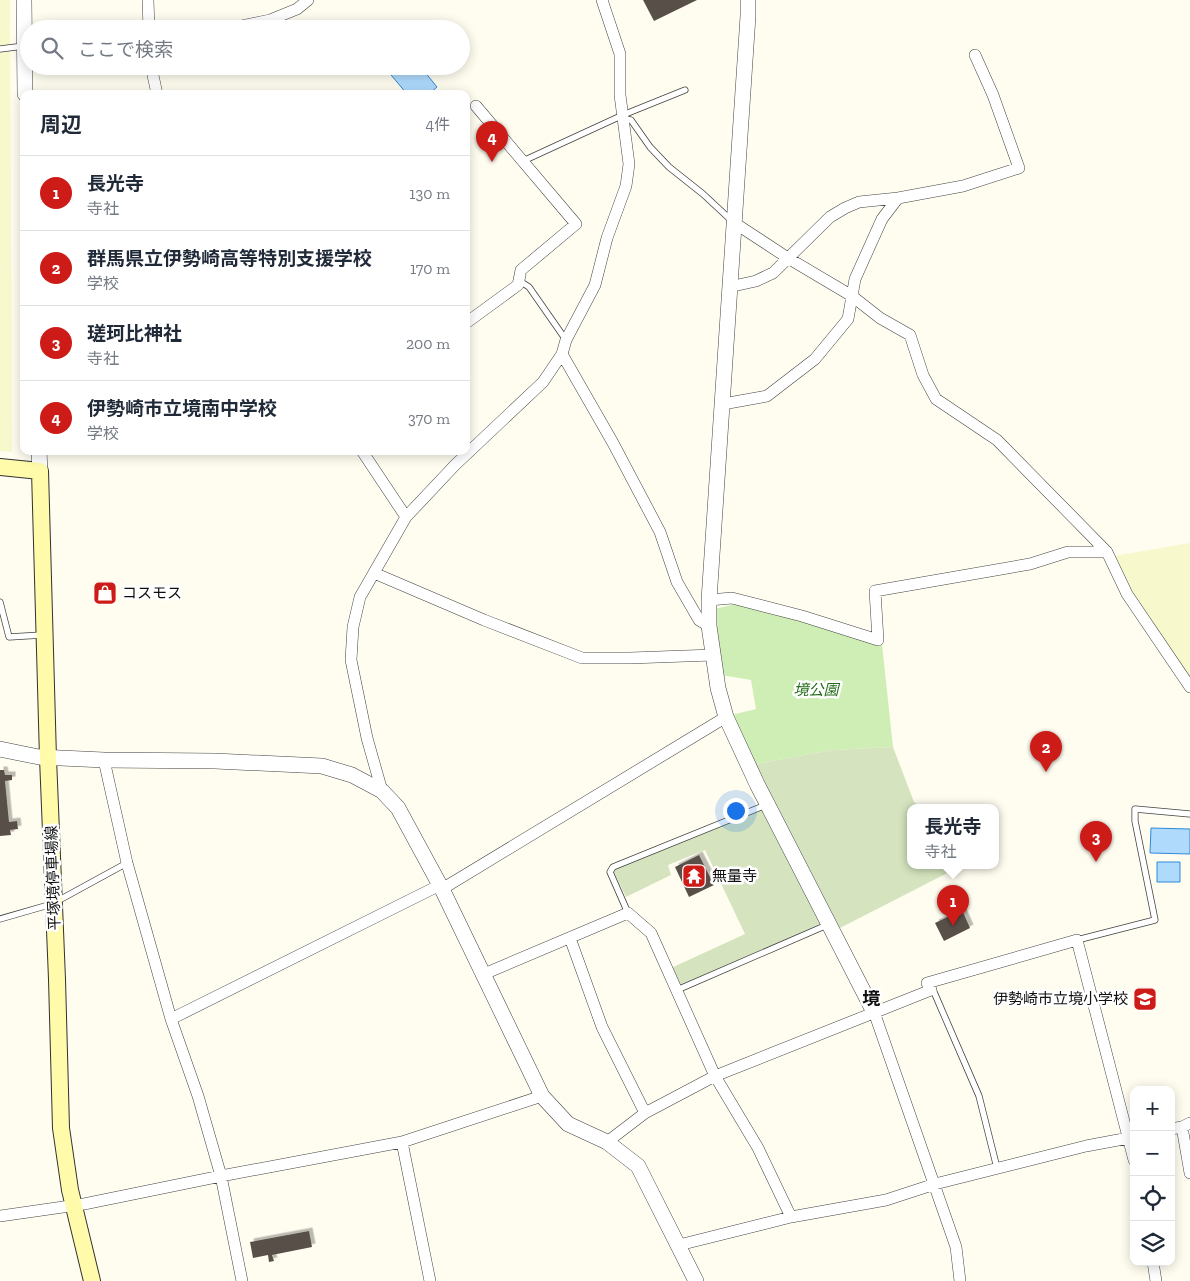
<!DOCTYPE html>
<html lang="ja">
<head>
<meta charset="utf-8">
<style>
  :root { --surface:#fff; --page:#f2f2f3; --text:#1f2937; --muted:#747a83; --line:#e0e1e3; --accent:#cd1c18 }
  body { margin:0; font-family:"Zilla Slab","Noto Sans JP",serif; background:var(--page); color:var(--text) }
  .controls { position:absolute; right:15px; bottom:15px; display:grid; overflow:hidden; border-radius:10px; box-shadow:0 2px 12px #0003 }
  .controls button { width:45px; height:45px; display:grid; place-items:center; padding:0; border:0; border-bottom:1px solid var(--line); background:var(--surface); color:var(--text); font:25px sans-serif }
  .you { position:absolute; left:735px; top:810px; width:18px; height:18px; margin:-12px; border:4px solid #fff; border-radius:50%; background:#1a73e8; box-shadow:0 0 0 8px #1a73e833 }
  .badge { display:grid; place-items:center; width:32px; height:32px; border-radius:50%; background:var(--accent); color:#fff; font-size:16px; font-weight:700 }
  .pin { position:absolute; translate:-50% -41px; filter:drop-shadow(0 1px 2px #0008) }
  .pin::after { content:''; position:absolute; top:26px; width:18px; height:15px; background:inherit; clip-path:polygon(0 0,100% 0,50% 100%) }
  .popup { position:absolute; left:907px; top:804px; width:92px; height:65px; box-sizing:border-box; display:grid; place-content:center; border-radius:10px; background:var(--surface); filter:drop-shadow(0 1px 4px #0005); font-size:16px; white-space:nowrap; color:var(--muted) }
  .popup b { font-size:19px; color:var(--text) }
  .popup::after { content:''; position:absolute; left:50%; top:100%; margin-left:-10px; border:10px solid transparent; border-top-color:var(--surface) }
  .list { margin:0; padding:0; list-style:none }
  h2 { display:flex; justify-content:space-between; align-items:center; height:65px; margin:0; padding:0 20px; font-size:21px }
  h2 small { font-size:16px; font-weight:400; color:var(--muted) }
  .list li { display:grid; grid-template-columns:32px 1fr auto; gap:15px; align-items:center; box-sizing:border-box; height:75px; padding:0 20px; border-top:1px solid var(--line) }
  .list b { display:block; font-size:19px; white-space:nowrap }
  .list p { margin:0; font-size:16px; white-space:nowrap; color:var(--muted) }
  .list em { font-size:16px; font-style:normal; color:var(--muted) }
  .icon { flex:none; width:28px; height:28px; fill:none; stroke:currentColor; stroke-width:2; stroke-linecap:round; stroke-linejoin:round }
  .map { position:relative; flex:none; width:1190px; height:1281px; overflow:hidden }
  .search { position:absolute; background:var(--surface); box-shadow:0 2px 12px #0003; left:20px; top:20px; width:450px; height:55px; display:flex; align-items:center; gap:12px; box-sizing:border-box; padding:0 18px; border-radius:28px; color:var(--muted); font-size:19px }
  .panel { position:absolute; background:var(--surface); box-shadow:0 2px 12px #0003; left:20px; top:90px; width:450px; height:365px; border-radius:10px }
  .map>svg:first-child { display:block }
  .farmland { fill:#f8f8cd }
  .green { fill:#cfeeb5 }
  .cemetery { fill:#d5e4be }
  .water { fill:#afdafc; stroke:#2f8ada }
  .building { fill:#58504a; filter:url(#shadow) }
  .lines { fill:none; stroke-linecap:round; stroke-linejoin:round }
  .service-casing { stroke:#424242; stroke-width:7 }
  .minor-casing { stroke:#424242; stroke-width:12 }
  .tertiary-casing { stroke:#424242; stroke-width:16 }
  .secondary-casing { stroke:#313131; stroke-width:18 }
  .service { stroke:#fff; stroke-width:5.5 }
  .minor { stroke:#fff; stroke-width:11 }
  .tertiary { stroke:#fff; stroke-width:15 }
  .secondary { stroke:#fffbab; stroke-width:16 }
  .labels { text-anchor:middle; stroke-width:5; stroke-linejoin:round; paint-order:stroke }
  .poi-label { font-size:15px; fill:#0f0f0f; stroke:#fff; text-anchor:start }
  .park-label { font-size:15px; font-style:italic; fill:#246d18; stroke:#fff }
  .street-label { font-size:15px; fill:#0f0f0f; stroke:#fff }
  .quarter-label { font-size:18px; font-weight:bold; fill:#0f0f0f; stroke:#fff }
</style>
</head>
<body>
<div class="map">
<svg width="1190" height="1281" viewBox="0 0 1190 1281">
  <defs>
    <filter id="shadow"><feDropShadow dx="3.5" dy="-3.5" stdDeviation="0" flood-color="#0004"/></filter>
  </defs>
  <rect width="100%" height="100%" fill="#fffdf0"/>
  <path class="farmland" d="M0,0h10l2,452 -12,-1z
    M1190,543v137l-52,-72 -24,-52z"/>
  <path class="green" d="M735,604l82,21 65,19 11,103 -61,3 -76,14 -25,-49 25,-6 -5,-29 -30,-5 -6,-50v-16z"/>
  <path class="cemetery" d="M893,747l21,55 8,5h-12v58h53l-123,63 -84,-164 76,-14z
    M762,809l60,114 -144,63 -7,-18 74,-34 -40,-84 -37,15 3,10 -45,22 -12,-25 1,-3z"/>
  <path class="water" d="M390,66h30l17,21 -8,7h-22l-21,-25z
    M1151,828l39,1v25l-40,-1z
    M1157,862h23v20h-23z"/>
  <path class="building" d="M643,0h54l-43,21z
    M0,770h4l1,5h7v5l-7,1 4,41 8,-1 1,8 -8,1 1,5 -11,1z
    M699,855l15,30 -25,12 -14,-30z
    M962,910l8,18 -26,13 -9,-18z
    M309,1231l3,16 -40,8 2,6 -5,1 -1,-7 -15,3 -3,-16z"/>
  <g class="lines">
    <g class="service-casing">
      <path id="service" d="M0,49l24,-3
        M623,119l8,1 19,27 19,20 34,27 29,27
        M523,161l100,-46 62,-25
        M518,280l11,7 37,53
        M0,602l9,35 33,-2
        M628,913l-18,-41 3,-5 153,-62
        M0,919l52,-15 75,-41
        M1077,940l78,-20 -20,-99v-12l55,5
        M677,990l150,-65
        M931,990l3,2 45,104 18,72"/>
    </g>
    <g class="minor-casing">
      <path id="minor" d="M148,0l1,29
        M227,29l43,-9 27,-11 11,-9
        M151,66l6,28
        M733,222l55,36 64,38 28,22 30,17 13,40 13,24 61,41 110,112 20,42 63,93
        M729,287l27,-6 17,-8 57,-56 15,-9 14,-6 39,-4 65,-12 56,-18 -26,-73 -18,-40
        M466,323l52,-38 3,-15 55,-46 -100,-118
        M562,354l51,89 47,89 17,50 22,38 10,6
        M723,404l44,-8 48,-37 33,-40 7,-40 27,-60 16,-21
        M362,451l44,66
        M374,573l110,47 98,38h48l83,-3
        M709,600l23,-2 70,18 76,24 -3,-49 155,-27 38,-12h39
        M104,760l23,103 44,156 27,77 23,80 21,105
        M382,791l-15,-53 -16,-78 2,-33 7,-30 46,-80 49,-52 88,-83 19,-28 4,-14 29,-55 12,-47 19,-52 3,-22 -9,-69v-41l-18,-54
        M442,889l284,-172
        M570,938l32,89 43,86
        M484,974l144,-61 23,20 64,143 43,72 33,69
        M874,1012l82,235 4,34
        M171,1019l269,-134
        M1182,1127l8,46
        M1171,1129l11,-2 8,-4
        M402,1142l28,139
        M607,1142l38,-29 70,-37 216,-86 -4,-7 150,-43 57,220
        M0,1216l84,-12 137,-28 181,-34 140,-46
        M679,1245l112,-28 95,-17 49,-16 151,-38 48,-9
        M1153,1262l3,19"/>
    </g>
    <g class="tertiary-casing">
      <path id="tertiary" d="M24,0l1,94
        M748,0v16l-39,584v26l9,62 8,29 31,67 117,228
        M39,451l1,20
        M0,749l39,8 65,3 111,1 107,5 30,9 30,16 16,17 44,81 100,207 26,28 39,18 31,24 58,115"/>
    </g>
    <g class="secondary-casing">
      <path id="secondary" d="M0,467l40,4 8,287 9,221 4,149 9,62 22,91"/>
    </g>
    <use href="#service" class="service"/>
    <use href="#minor" class="minor"/>
    <use href="#tertiary" class="tertiary"/>
    <use href="#secondary" class="secondary"/>
  </g>
  <defs>
    <g id="shop-square" transform="scale(1.25)"><rect x="-9" y="-9" width="18" height="18" rx="4" fill="#cd1c18" stroke="#fff"/><path d="M-5-2.5h2.3a2.7 3.5 0 0 1 5.4 0H5L5.5 6h-11ZM-1.5-2.5h3a1.5 2.3 0 0 0-3 0Z" fill="#fff"/></g>
    <g id="temple-square" transform="scale(1.25)"><rect x="-9" y="-9" width="18" height="18" rx="4" fill="#cd1c18" stroke="#fff"/><path d="M0-6L5-2H3V0L6.5 2.5H4V6H1.5V3h-3V6H-4V2.5H-6.5L-3 0V-2H-5Z" fill="#fff"/></g>
    <g id="school-square" transform="scale(1.25)"><rect x="-9" y="-9" width="18" height="18" rx="4" fill="#cd1c18" stroke="#fff"/><path d="M0-5L7-2L0 1L-7-2ZM-4 1L0 2.5L4 1V4Q0 6-4 4Z" fill="#fff"/></g>
  </defs>
  <g fill-rule="evenodd">
    <use href="#shop-square" x="105" y="593"/>
    <use href="#temple-square" x="694" y="876"/>
    <use href="#school-square" x="1145" y="999"/>
  </g>
  <g class="labels">
    <g class="poi-label">
      <text x="122" y="598">コスモス</text>
      <text x="712" y="881">無量寺</text>
      <text x="1128" y="1004" text-anchor="end">伊勢崎市立境小学校</text>
    </g>
    <g class="park-label">
      <text x="816" y="695">境公園</text>
    </g>
    <g class="street-label">
      <text transform="translate(53 878) rotate(-92)" y="5">平塚境停車場線</text>
    </g>
    <g class="quarter-label">
      <text x="871" y="1005">境</text>
    </g>
  </g>
</svg>
<div class="controls">
<button>+</button>
<button>−</button>
<button><svg class="icon" aria-label="locate" viewBox="0 0 24 24"><circle cx="12" cy="12" r="6"/><path d="M12 2v4M12 18v4M2 12h4M18 12h4"/></svg></button>
<button><svg class="icon" aria-label="layers" viewBox="0 0 24 24"><path d="M12 4l9 5-9 5-9-5zM3 14l9 5 9-5"/></svg></button>
</div>
<div class="you"></div>
<div class="pin badge" style="left:953px;top:926px">1</div>
<div class="popup"><b>長光寺</b>寺社</div>
<div class="pin badge" style="left:1046px;top:772px">2</div>
<div class="pin badge" style="left:1096px;top:862px">3</div>
<div class="pin badge" style="left:492px;top:162px">4</div>
<div class="search"><svg class="icon" aria-label="search" viewBox="0 0 24 24"><circle cx="10" cy="10" r="6"/><path d="M15 15l6 6"/></svg>ここで検索</div>
<section class="panel">
<h2>周辺<small>4件</small></h2>
<ul class="list">
<li><span class="badge">1</span><div><b>長光寺</b><p>寺社</p></div><em>130 m</em></li>
<li><span class="badge">2</span><div><b>群馬県立伊勢崎高等特別支援学校</b><p>学校</p></div><em>170 m</em></li>
<li><span class="badge">3</span><div><b>瑳珂比神社</b><p>寺社</p></div><em>200 m</em></li>
<li><span class="badge">4</span><div><b>伊勢崎市立境南中学校</b><p>学校</p></div><em>370 m</em></li>
</ul>
</section>
</div>
</body>
</html>
